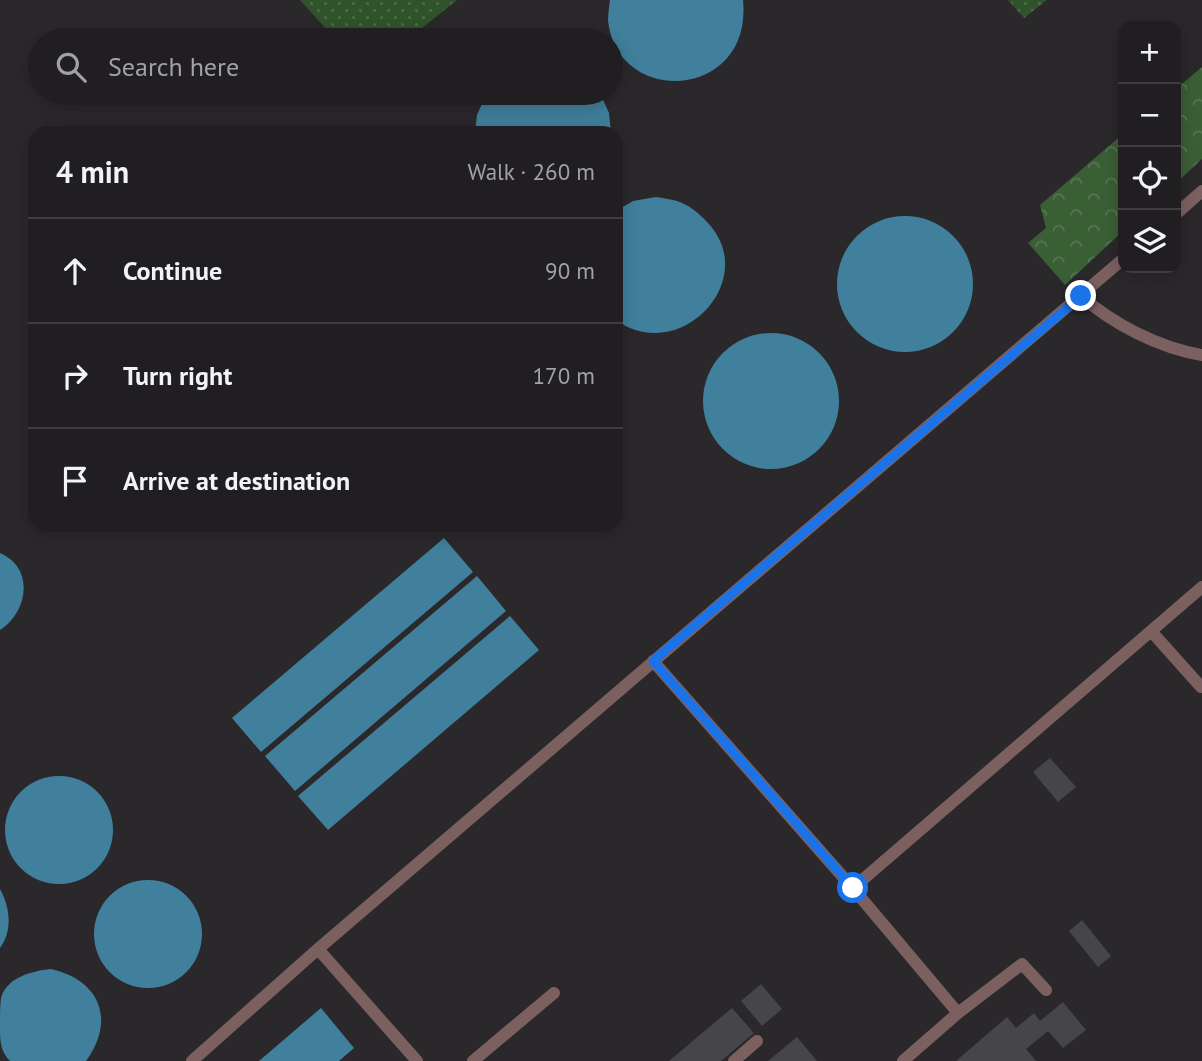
<!DOCTYPE html>
<html lang="en">
<head>
<meta charset="utf-8">
<style>
  :root { --surface:#201e21; --page:#2d2b2e; --text:#f1f3f6; --muted:#a2a2a5; --line:#3d3c3f }
  body { margin:0; font-family:"PT Sans",sans-serif; background:var(--page); color:var(--text) }
  .controls { position:absolute; right:21px; top:21px; display:grid; overflow:hidden; border-radius:14px; box-shadow:0 4px 18px #0003 }
  .controls button { width:63px; height:63px; display:grid; place-items:center; padding:0; border:0; border-bottom:2px solid var(--line); background:var(--surface); color:var(--text); font:35px sans-serif }
  .stop { position:absolute; width:21px; height:21px; margin:-16px; border:5px solid #1a73e8; border-radius:50%; background:#fff }
  .stop.end { background:#1a73e8; border-color:#fff; box-shadow:0 2px 7px #0008 }
  .list { margin:0; padding:0; list-style:none }
  h2 { display:flex; justify-content:space-between; align-items:center; height:91px; margin:0; padding:0 28px; font-size:30px }
  h2 small { font-size:23px; font-weight:400; color:var(--muted) }
  .list li { display:grid; grid-template-columns:46px 1fr auto; gap:21px; align-items:center; box-sizing:border-box; height:105px; padding:0 28px; border-top:2px solid var(--line) }
  .list b { display:block; font-size:26px; white-space:nowrap }
  .list em { font-size:23px; font-style:normal; color:var(--muted) }
  .icon { flex:none; width:38px; height:38px; fill:none; stroke:currentColor; stroke-width:2; stroke-linecap:round; stroke-linejoin:round }
  .map { position:relative; flex:none; width:1202px; height:1061px; overflow:hidden }
  .search { position:absolute; background:var(--surface); box-shadow:0 4px 18px #0003; left:28px; top:28px; width:595px; height:77px; display:flex; align-items:center; gap:18px; box-sizing:border-box; padding:0 24px; border-radius:38px; color:var(--muted); font-size:26px }
  .panel { position:absolute; background:var(--surface); box-shadow:0 4px 18px #0003; left:28px; top:126px; width:595px; height:406px; border-radius:21px }
  .map>svg:first-child { display:block }
  .grass { fill:url(#grass-dots) }
  .forest { fill:url(#forest-crowns) }
  .water { fill:#40809c }
  .building { fill:#464549 }
  .lines { fill:none; stroke-linecap:round; stroke-linejoin:round }
  .service { stroke:#7c6060; stroke-width:12 }
  .route { stroke:#1a73e8; stroke-width:9 }
</style>
</head>
<body>
<div class="map">
<svg width="1202" height="1061" viewBox="0 0 1202 1061">
  <defs>
    <pattern id="grass-dots" width="8" height="8" patternUnits="userSpaceOnUse" patternTransform="scale(1.75)"><rect width="8" height="8" fill="#2f532b"/><path d="M2 2h.1M6 6h.1" fill="none" stroke="#4d6b49" stroke-width="1.8" stroke-linecap="round"/></pattern>
    <pattern id="forest-crowns" width="20" height="18" patternUnits="userSpaceOnUse" patternTransform="scale(1.75)"><rect width="20" height="18" fill="#3a5f35"/><path d="M2 6a3 3 0 1 1 6 0M12 15a3 3 0 1 1 6 0" fill="none" stroke="#567552"/></pattern>
  </defs>
  <rect width="100%" height="100%" fill="#2b282c"/>
  <path class="grass" d="M300,0h157l-50,40h-71z
    M1008,0h39l-23,18z"/>
  <path class="forest" d="M1202,67v92l-26,24v-94z
    M1123,134v97l-58,54 -37,-42 18,-15 -6,-23z"/>
  <path class="water" d="M610,0h133c10,100 -125,108 -135,21 0,-6 1,-14 2,-21z
    M487,93h113l9,20 2,20h-136l2,-18z
    M656,197c6,1 14,2 21,4 12,4 22,12 31,22 53,57 -28,143 -92,97v-109l17,-10z
    M837 284a68 68 0 1 1 136 0a68 68 0 1 1-136 0Z
    M703 401a68 68 0 1 1 136 0a68 68 0 1 1-136 0Z
    M444,538l29,34 -212,180 -29,-34z
    M0,553c35,15 28,59 0,77z
    M477,576l29,35 -211,180 -30,-35z
    M510,616l29,34 -211,180 -30,-34z
    M5 830a54 54 0 1 1 108 0a54 54 0 1 1-108 0Z
    M94 934a54 54 0 1 1 108 0a54 54 0 1 1-108 0Z
    M0,889c10,18 13,41 0,59z
    M51,969c49,11 65,51 35,92h-76c-10,-10 -10,-21 -10,-35 0,-9 0,-20 1,-28 6,-21 31,-27 50,-29z
    M321,1008l33,40 -15,13h-80z"/>
  <path class="building" d="M1050,758l26,29 -18,15 -25,-30z
    M1082,920l29,36 -13,11 -29,-36z
    M761,984l21,25 -20,17 -21,-25z
    M1063,1002l23,28 -23,18 -15,-17 -22,18 10,12h-80l51,-44 9,11 18,-15 6,8z
    M732,1008l22,25 -33,28h-52z
    M797,1037l20,24h-49z"/>
  <g class="lines">
    <path class="service" d="M1176,214l26,-23
      M1081,296c32,28 78,52 121,59
      M1151,631l50,56
      M653,661l198,225 107,127 64,-49 24,26
      M853,888l349,-301
      M318,949l99,112
      M192,1061l126,-112 805,-690
      M473,1061l81,-68
      M734,1061l23,-20
      M903,1061l55,-48"/>
  </g>
  <g class="lines">
    <path class="route" d="M853,888l-200,-227 428,-365"/>
  </g>
</svg>
<div class="controls">
<button>+</button>
<button>−</button>
<button><svg class="icon" aria-label="locate" viewBox="0 0 24 24"><circle cx="12" cy="12" r="6"/><path d="M12 2v4M12 18v4M2 12h4M18 12h4"/></svg></button>
<button><svg class="icon" aria-label="layers" viewBox="0 0 24 24"><path d="M12 4l9 5-9 5-9-5zM3 14l9 5 9-5"/></svg></button>
</div>
<div class="stop" style="left:853px;top:888px"></div>
<div class="stop end" style="left:1081px;top:296px"></div>
<div class="search"><svg class="icon" aria-label="search" viewBox="0 0 24 24"><circle cx="10" cy="10" r="6"/><path d="M15 15l6 6"/></svg>Search here</div>
<section class="panel">
<h2>4 min<small>Walk · 260 m</small></h2>
<ul class="list">
<li><svg class="icon" aria-label="ahead" viewBox="0 0 24 24"><path d="M12 20V5M6 11l6-6 6 6"/></svg><div><b>Continue</b></div><em>90 m</em></li>
<li><svg class="icon" aria-label="right" viewBox="0 0 24 24"><path d="M7 20v-9h11M14 6l5 5-5 5"/></svg><div><b>Turn right</b></div><em>170 m</em></li>
<li><svg class="icon" aria-label="arrive" viewBox="0 0 24 24"><path d="M6 21V4h12l-3 4 3 4H6"/></svg><div><b>Arrive at destination</b></div></li>
</ul>
</section>
</div>
</body>
</html>
